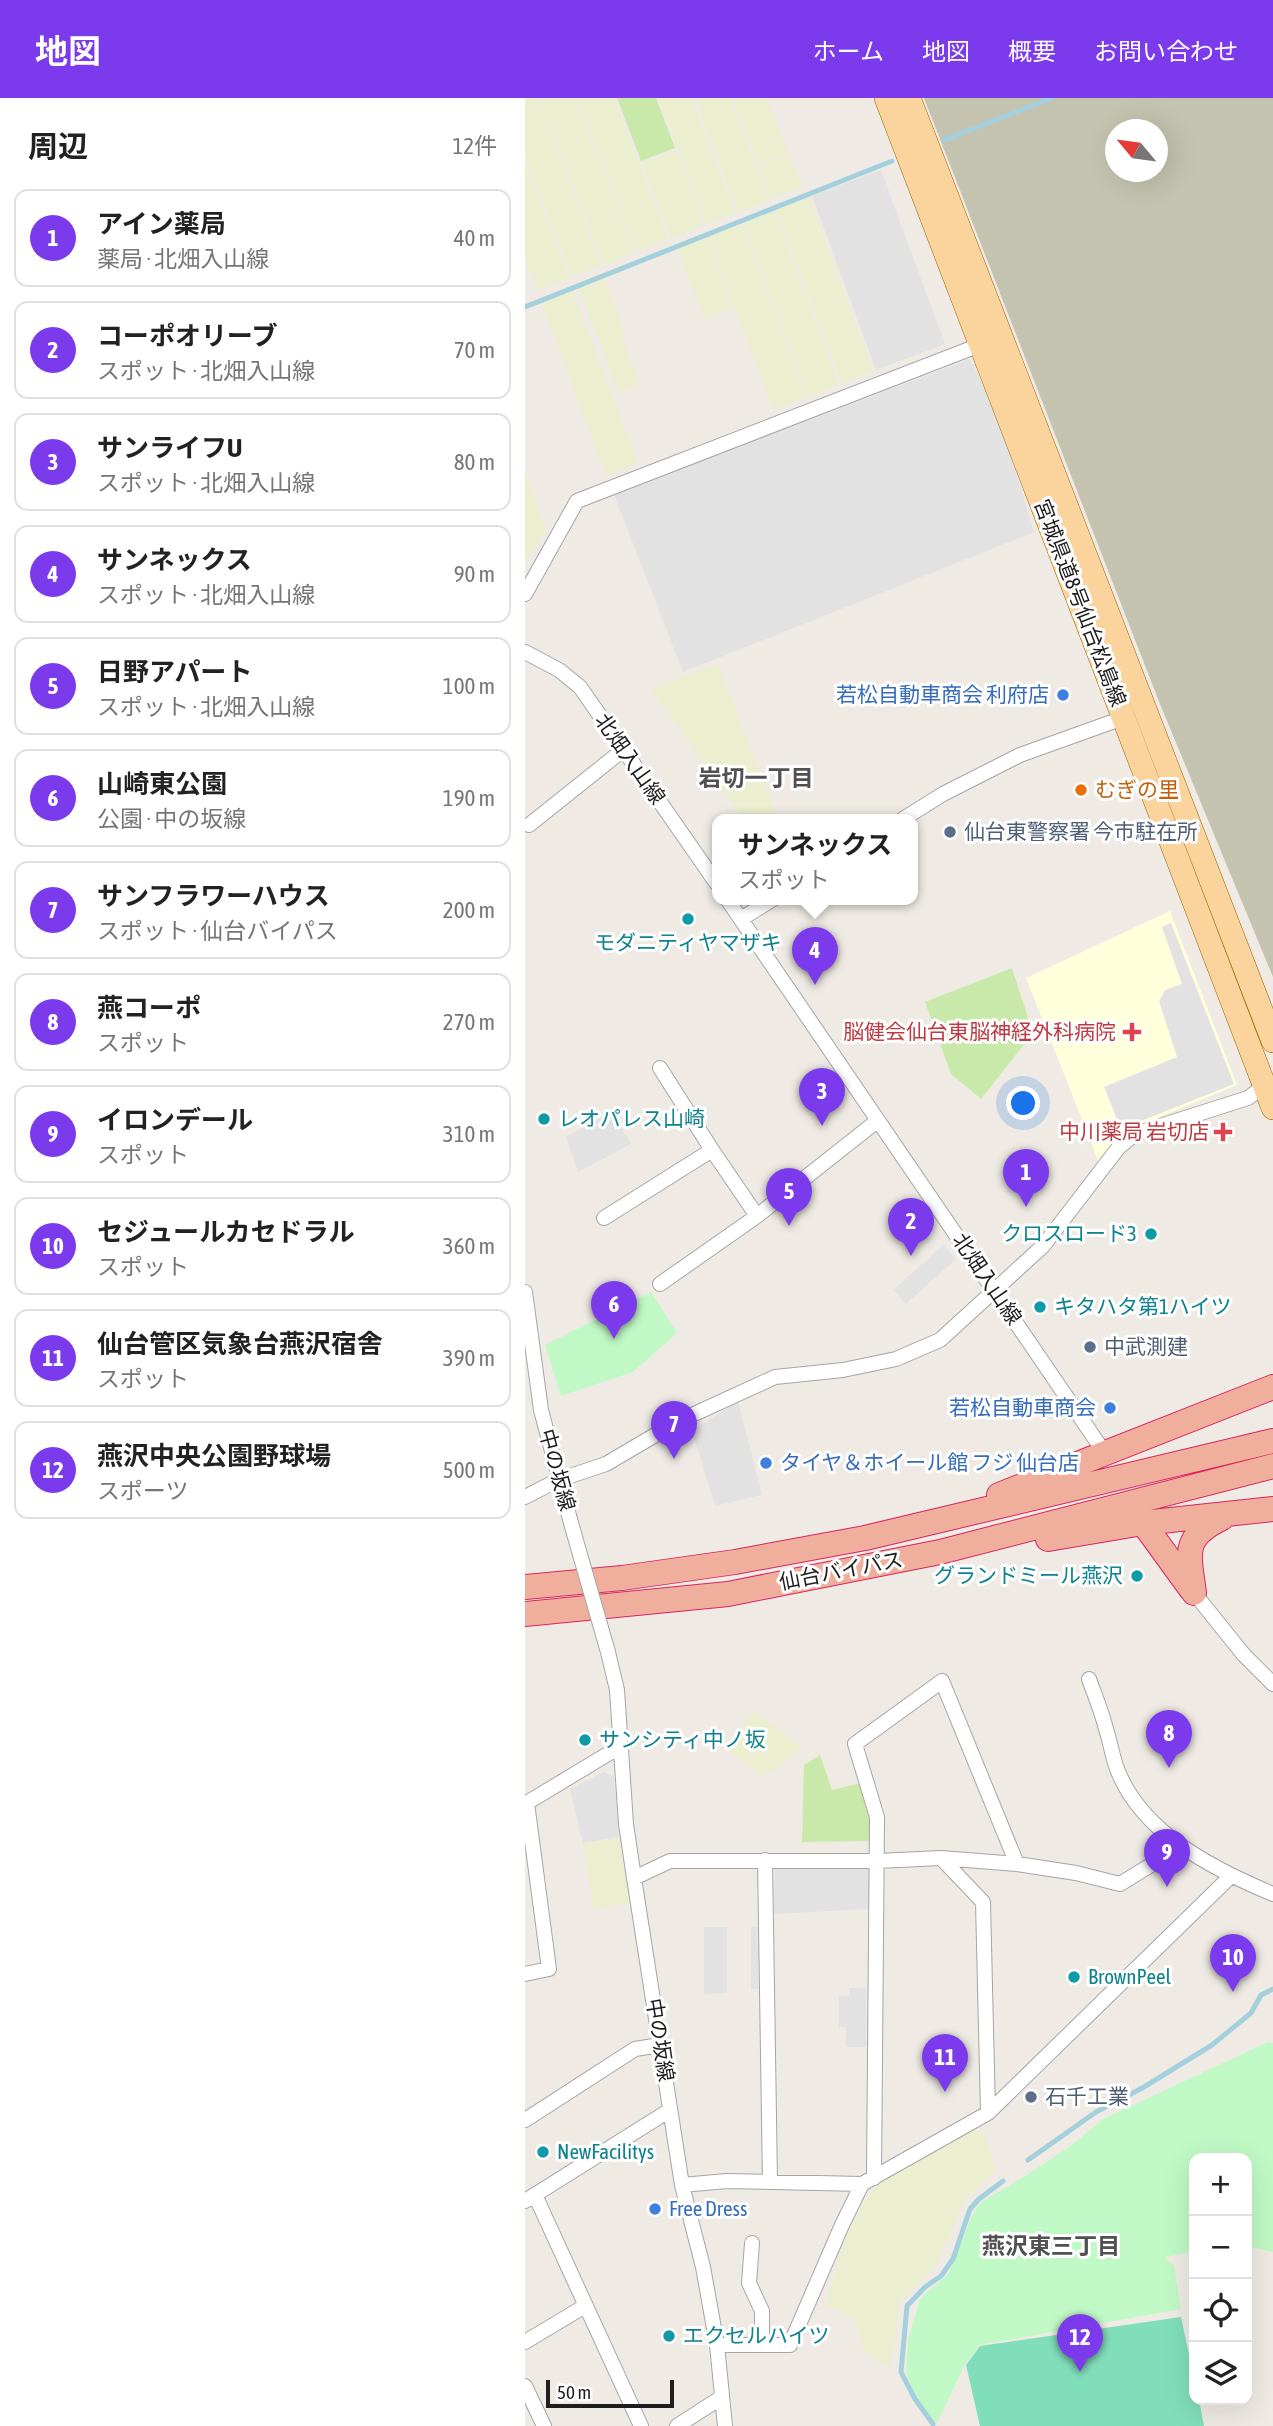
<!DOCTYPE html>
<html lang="ja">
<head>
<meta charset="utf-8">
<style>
  :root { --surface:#fff; --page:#f6f6f6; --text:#222; --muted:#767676; --line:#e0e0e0; --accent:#7c3aed }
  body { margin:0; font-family:"Asap Condensed","Noto Sans JP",sans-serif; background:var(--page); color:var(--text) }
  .controls { position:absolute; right:21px; bottom:21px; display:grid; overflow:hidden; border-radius:14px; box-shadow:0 7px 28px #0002 }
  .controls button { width:63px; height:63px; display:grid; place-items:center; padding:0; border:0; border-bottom:2px solid var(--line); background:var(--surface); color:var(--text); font:35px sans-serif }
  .compass { position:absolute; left:580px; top:21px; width:63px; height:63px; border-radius:50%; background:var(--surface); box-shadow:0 7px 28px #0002; rotate:299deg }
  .scale { position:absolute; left:21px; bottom:18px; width:128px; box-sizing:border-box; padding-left:7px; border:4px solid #1e1e1e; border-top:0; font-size:19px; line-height:24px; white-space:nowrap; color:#1e1e1e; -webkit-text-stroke:5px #fff; paint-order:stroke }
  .you { position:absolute; left:499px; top:1006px; width:24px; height:24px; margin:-18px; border:5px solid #fff; border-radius:50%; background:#1a73e8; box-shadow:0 0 0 10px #1a73e833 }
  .badge { display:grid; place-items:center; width:46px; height:46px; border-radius:50%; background:var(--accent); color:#fff; font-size:23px; font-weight:700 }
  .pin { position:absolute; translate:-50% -58px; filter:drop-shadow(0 2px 4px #0008) }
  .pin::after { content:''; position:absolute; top:37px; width:24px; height:21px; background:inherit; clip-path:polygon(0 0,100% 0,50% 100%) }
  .popup { position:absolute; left:187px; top:716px; width:206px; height:91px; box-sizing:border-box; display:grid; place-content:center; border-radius:14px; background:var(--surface); filter:drop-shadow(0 2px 5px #0005); font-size:23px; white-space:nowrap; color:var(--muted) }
  .popup b { font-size:26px; color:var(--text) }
  .popup::after { content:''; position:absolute; left:50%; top:100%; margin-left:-14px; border:14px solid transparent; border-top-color:var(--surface) }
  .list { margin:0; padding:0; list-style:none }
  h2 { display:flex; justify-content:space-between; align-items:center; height:91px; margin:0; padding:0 28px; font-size:30px }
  h2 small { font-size:23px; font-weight:400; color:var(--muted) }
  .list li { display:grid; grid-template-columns:46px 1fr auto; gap:21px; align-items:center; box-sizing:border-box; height:98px; margin:0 14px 14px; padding:0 14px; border:2px solid var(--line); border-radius:14px }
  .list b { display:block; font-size:26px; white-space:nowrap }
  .list p { margin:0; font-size:23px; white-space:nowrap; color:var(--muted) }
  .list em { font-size:23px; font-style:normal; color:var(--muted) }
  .icon { flex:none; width:38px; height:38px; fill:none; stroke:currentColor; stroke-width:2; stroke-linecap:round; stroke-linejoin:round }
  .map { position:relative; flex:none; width:748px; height:2328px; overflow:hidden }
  header { display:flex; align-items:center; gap:42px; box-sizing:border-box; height:98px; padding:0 35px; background:var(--accent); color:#fff }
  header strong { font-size:33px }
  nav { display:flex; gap:38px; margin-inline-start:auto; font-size:24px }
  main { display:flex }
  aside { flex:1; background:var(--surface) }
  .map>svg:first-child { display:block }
  .education { fill:#ffffdc }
  .construction { fill:#c3c3af; fill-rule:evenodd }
  .farmland { fill:#ebeecf }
  .grass { fill:#c8e9a9 }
  .park { fill:#c0f9c5 }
  .pitch { fill:#81debb }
  .parking { fill:#e2e2e2 }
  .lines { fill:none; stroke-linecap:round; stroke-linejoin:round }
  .stream { stroke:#a4cfdc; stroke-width:5 }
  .minor-casing { stroke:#a5a5a5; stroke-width:16 }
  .primary-casing { stroke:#976601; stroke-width:24 }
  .trunk-casing { stroke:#d92561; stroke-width:26 }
  .minor { stroke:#fff; stroke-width:14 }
  .primary { stroke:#fbd39c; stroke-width:23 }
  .trunk { stroke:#f0af9c; stroke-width:24 }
  .minor-bridge-casing { stroke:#a5a5a5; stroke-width:16; stroke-linecap:butt }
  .minor-bridge { stroke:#fff; stroke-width:14 }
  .shop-dot { fill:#3f7fe0; stroke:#fff; stroke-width:2.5 }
  .food-dot { fill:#e8710a; stroke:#fff; stroke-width:2.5 }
  .service-dot { fill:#5c6f8a; stroke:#fff; stroke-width:2.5 }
  .culture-dot { fill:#0f9aa8; stroke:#fff; stroke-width:2.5 }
  .health-dot { fill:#e0444e; stroke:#fff; stroke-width:2.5 }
  .labels { text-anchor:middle; stroke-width:6; stroke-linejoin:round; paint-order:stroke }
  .street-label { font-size:21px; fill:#1e1e1e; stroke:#fff }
  .shop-label { font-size:21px; fill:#366cbe; stroke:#fff; text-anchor:end }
  .food-label { font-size:21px; fill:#c56008; stroke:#fff; text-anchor:start }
  .service-label { font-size:21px; fill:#4e5e75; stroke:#fff; text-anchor:start }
  .culture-label { font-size:21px; fill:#0d838f; stroke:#fff; text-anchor:start }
  .health-label { font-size:21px; fill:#be3a42; stroke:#fff; text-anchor:end }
  .neighbourhood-label { font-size:23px; font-weight:bold; fill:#515151; stroke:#fff }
</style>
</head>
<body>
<header>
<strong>地図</strong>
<nav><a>ホーム</a><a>地図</a><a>概要</a><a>お問い合わせ</a></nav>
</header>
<main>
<aside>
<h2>周辺<small>12件</small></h2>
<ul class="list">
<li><span class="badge">1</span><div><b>アイン薬局</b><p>薬局 · 北畑入山線</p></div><em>40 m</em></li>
<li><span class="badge">2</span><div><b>コーポオリーブ</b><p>スポット · 北畑入山線</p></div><em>70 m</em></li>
<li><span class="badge">3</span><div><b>サンライフU</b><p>スポット · 北畑入山線</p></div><em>80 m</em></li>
<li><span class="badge">4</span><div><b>サンネックス</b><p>スポット · 北畑入山線</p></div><em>90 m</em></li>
<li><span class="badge">5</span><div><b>日野アパート</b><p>スポット · 北畑入山線</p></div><em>100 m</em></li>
<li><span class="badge">6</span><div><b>山崎東公園</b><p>公園 · 中の坂線</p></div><em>190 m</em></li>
<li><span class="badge">7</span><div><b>サンフラワーハウス</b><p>スポット · 仙台バイパス</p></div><em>200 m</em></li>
<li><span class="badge">8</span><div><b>燕コーポ</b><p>スポット</p></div><em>270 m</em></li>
<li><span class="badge">9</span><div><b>イロンデール</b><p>スポット</p></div><em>310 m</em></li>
<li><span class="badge">10</span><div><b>セジュールカセドラル</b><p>スポット</p></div><em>360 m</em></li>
<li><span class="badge">11</span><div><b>仙台管区気象台燕沢宿舎</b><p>スポット</p></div><em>390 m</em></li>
<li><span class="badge">12</span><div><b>燕沢中央公園野球場</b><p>スポーツ</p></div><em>500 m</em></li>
</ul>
</aside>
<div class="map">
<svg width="748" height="2328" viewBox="0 0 748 2328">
  <rect width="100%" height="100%" fill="#efebe4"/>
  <path class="education" d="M645,813l67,174 -114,47 -25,28 -72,-182z"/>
  <path class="construction" d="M399,0h349v879l-113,-273zM590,32h42v42h-42z"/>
  <path class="farmland" d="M0,0h12l64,167 -29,12 -47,-121z
    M14,0h36l60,154 -31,13z
    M52,0h37l54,141 -31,13z
    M133,0h33l44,115 -29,11z
    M170,0h35l39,102 -31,12z
    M208,0h34l21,55 -30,11z
    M151,53l28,74 -33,13 -29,-75z
    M264,56l13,33 -31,12 -12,-33z
    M0,65l44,115 -32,12 -12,-31z
    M284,99l65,174 -32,12 -66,-173z
    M249,113l65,173 -31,13 -65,-174z
    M216,126l65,173 -33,13 -65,-174z
    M181,139l27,71 -29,11 -27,-70z
    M79,179l21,56 -4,2 19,49 -22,8 -40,-105z
    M47,192l66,173 -32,13 -65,-174z
    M0,374l21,58 -21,32z
    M193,566l60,155h-35l-92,-130z
    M229,1613l47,35 -22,23 -19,6 -33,-25z
    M94,1739l11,66 -36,6 -11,-66z
    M451,2032l8,3 11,36 -31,32 -28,65 -36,34 -10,68 -27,-18 -9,-33 -28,-12 19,-66 15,-30 20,-28 49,-30z"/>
  <path class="grass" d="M92,0h39l19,50 -34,13z
    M487,870l21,65 -52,66 -30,-25 -26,-72z
    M295,1657l12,35 29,-7 7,26 3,32 -69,1 2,-77z"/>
  <path class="park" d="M126,1194l26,41 -44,39 -72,24 -16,-51z
    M743,1944l5,1v209l-26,-6v-88h-53v93l-28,6 2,5 6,3 7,44 -201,36 -15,19 -28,59 -19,-20 -12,-31 2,-32 12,-41 29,-26 23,-57 9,-14 43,-25 48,-32 31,-26z"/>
  <path class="pitch" d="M656,2219l13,61v22h5l5,26h-224l-14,-61 14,-19z"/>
  <path class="parking" d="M356,72l64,174 -69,26 -64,-174z
    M445,261l29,57 35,116 -351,140 -69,-177z
    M646,825l63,161 -113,45 -17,-42 73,-30 -18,-56 6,-11 17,-6 -20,-57z
    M87,1013l19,33 -53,28 -12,-35z
    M418,1147l13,14 -50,45 -13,-14z
    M213,1303l24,94 -47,11 -23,-75z
    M79,1674l10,5 5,60 -36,6 -13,-54z
    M347,1768l-3,43 -95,5 1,-46z
    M179,1829h23v66l-23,1z
    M226,1829h7v62h-7z
    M324,1890h17v59h-20v-20h-7v-31h10z"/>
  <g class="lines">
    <path class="stream" d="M419,42l108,-42
      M0,209l367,-146
      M503,2062l68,-48 48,-25 68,-42 39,-32 10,-18 12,-6
      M408,2326l-18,-25 -14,-27 6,-66 18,-19 16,-11 12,-17 17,-50 9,-10 24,-18"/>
    <g class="minor-casing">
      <path id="minor" d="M0,496l52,-93 408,-158
        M0,554l34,18 21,17 137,197
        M378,721l40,-25 77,-39 103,-37
        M4,727l94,-75
        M202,801l377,553
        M216,821l32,-20
        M135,970l52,82 45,66
        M79,1120l108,-68
        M135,1186l97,-68 120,-95
        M0,1194l16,118 30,113
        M0,1399l33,-17 48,-16 73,-43 96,-44 68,-7 53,-11 44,-19 103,-94 76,-99 16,-13 113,-36 21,-16
        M669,1495l50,62 29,29
        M83,1554l9,38 9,134 8,54 48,307 21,82 14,78 8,81
        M564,1581c6,17 13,33 17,50 4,12 6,25 10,37 23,66 97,103 157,128
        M0,1706l96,-58
        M416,1760l42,44 5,211
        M240,1762l5,322
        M109,1780l36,-17h207l64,-3 76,6 59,9 44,11 62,-38
        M0,1876l24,-5 -22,-166
        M0,2022l110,-71 25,-4
        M349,2080l3,-361 -22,-73 87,-63 75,183
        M157,2087l45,-4 135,3
        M10,2097l106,231
        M0,2103l145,-91
        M227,2145l-3,40 13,28v34
        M0,2244l60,-36
        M192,2247h73l52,-120 20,-41 126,-71 243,-237
        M0,2288l19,40
        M152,2328l45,-29"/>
    </g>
    <g class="primary-casing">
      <path id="primary" d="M361,0l387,1010
        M384,0l364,943"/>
    </g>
    <g class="trunk-casing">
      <path id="trunk" d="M474,1397l274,-108
        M618,1425l48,66
        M523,1441l95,-16 130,-14
        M0,1489l97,-9 113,-16 130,-24 408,-97
        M669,1495c-5,-40 -13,-55 28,-75
        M0,1516l203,-20 212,-42 333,-86"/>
    </g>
    <use href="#minor" class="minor"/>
    <use href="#primary" class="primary"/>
    <use href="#trunk" class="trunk"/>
    <g class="minor-bridge-casing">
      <path id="minor-bridge" d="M46,1425l37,129"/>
    </g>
    <use href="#minor-bridge" class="minor-bridge"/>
  </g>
  <g class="shop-dot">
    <circle cx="538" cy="597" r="7"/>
    <circle cx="585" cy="1310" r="7"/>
    <circle cx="241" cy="1365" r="7"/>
    <circle cx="130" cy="2111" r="7"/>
  </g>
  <circle class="food-dot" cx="556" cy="692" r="7"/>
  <g class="service-dot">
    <circle cx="425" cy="734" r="7"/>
    <circle cx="565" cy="1249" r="7"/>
    <circle cx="506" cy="1999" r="7"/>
  </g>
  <g class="culture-dot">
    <circle cx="163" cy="821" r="7"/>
    <circle cx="19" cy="1021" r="7"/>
    <circle cx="626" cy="1136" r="7"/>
    <circle cx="515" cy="1209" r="7"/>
    <circle cx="612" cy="1478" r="7"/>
    <circle cx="60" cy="1642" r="7"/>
    <circle cx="549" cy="1879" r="7"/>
    <circle cx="18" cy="2054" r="7"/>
    <circle cx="144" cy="2238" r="7"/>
  </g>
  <g class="health-dot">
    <path d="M603.5 923.5h7v7h7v7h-7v7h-7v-7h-7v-7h7z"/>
    <path d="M694.5 1023.5h7v7h7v7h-7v7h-7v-7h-7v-7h7z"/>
  </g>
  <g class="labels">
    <g class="street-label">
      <text transform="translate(555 505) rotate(69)" y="7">宮城県道8号仙台松島線</text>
      <text transform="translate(105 661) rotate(55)" y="7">北畑入山線</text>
      <text transform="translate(462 1181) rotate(56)" y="7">北畑入山線</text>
      <text transform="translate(32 1372) rotate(75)" y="7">中の坂線</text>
      <text transform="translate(316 1473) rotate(-11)" y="7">仙台バイパス</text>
      <text transform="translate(135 1942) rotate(81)" y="7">中の坂線</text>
    </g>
    <g class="shop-label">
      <text x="524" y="604">若松自動車商会 利府店</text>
      <text x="571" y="1317">若松自動車商会</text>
      <text x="255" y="1372" text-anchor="start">タイヤ＆ホイール館 フジ 仙台店</text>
      <text x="144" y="2118" text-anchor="start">Free Dress</text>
    </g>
    <g class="food-label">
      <text x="570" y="699">むぎの里</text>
    </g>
    <g class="service-label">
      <text x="439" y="741">仙台東警察署 今市駐在所</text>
      <text x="579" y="1256">中武測建</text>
      <text x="520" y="2006">石千工業</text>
    </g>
    <g class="culture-label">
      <text x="163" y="852" text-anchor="middle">モダニティヤマザキ</text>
      <text x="33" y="1028">レオパレス山崎</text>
      <text x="612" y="1143" text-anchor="end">クロスロード3</text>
      <text x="529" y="1216">キタハタ第1ハイツ</text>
      <text x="598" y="1485" text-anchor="end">グランドミール燕沢</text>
      <text x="74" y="1649">サンシティ中ノ坂</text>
      <text x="563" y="1886">BrownPeel</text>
      <text x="32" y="2061">NewFacilitys</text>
      <text x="158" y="2245">エクセルハイツ</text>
    </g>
    <g class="health-label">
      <text x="591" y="941">脳健会仙台東脳神経外科病院</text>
      <text x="684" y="1041">中川薬局 岩切店</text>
    </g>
    <g class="neighbourhood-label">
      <text x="231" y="688">岩切一丁目</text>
      <text x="526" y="2156">燕沢東三丁目</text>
    </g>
  </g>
</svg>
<div class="controls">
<button>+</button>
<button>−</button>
<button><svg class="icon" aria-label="locate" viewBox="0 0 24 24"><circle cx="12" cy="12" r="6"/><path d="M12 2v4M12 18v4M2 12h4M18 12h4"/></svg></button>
<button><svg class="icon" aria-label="layers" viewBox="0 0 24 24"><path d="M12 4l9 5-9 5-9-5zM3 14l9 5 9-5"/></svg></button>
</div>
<svg class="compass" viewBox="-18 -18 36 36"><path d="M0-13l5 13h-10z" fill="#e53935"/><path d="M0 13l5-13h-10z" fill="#767676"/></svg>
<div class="scale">50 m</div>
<div class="you"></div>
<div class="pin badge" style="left:501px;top:1109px">1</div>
<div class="pin badge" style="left:386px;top:1158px">2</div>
<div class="pin badge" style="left:297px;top:1028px">3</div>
<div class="pin badge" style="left:290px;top:887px">4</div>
<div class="popup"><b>サンネックス</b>スポット</div>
<div class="pin badge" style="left:264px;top:1128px">5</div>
<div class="pin badge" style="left:89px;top:1241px">6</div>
<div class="pin badge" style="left:149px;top:1361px">7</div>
<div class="pin badge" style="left:644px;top:1670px">8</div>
<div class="pin badge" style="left:642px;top:1789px">9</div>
<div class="pin badge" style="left:708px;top:1894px">10</div>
<div class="pin badge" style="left:420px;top:1994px">11</div>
<div class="pin badge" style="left:555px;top:2274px">12</div>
</div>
</main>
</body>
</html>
